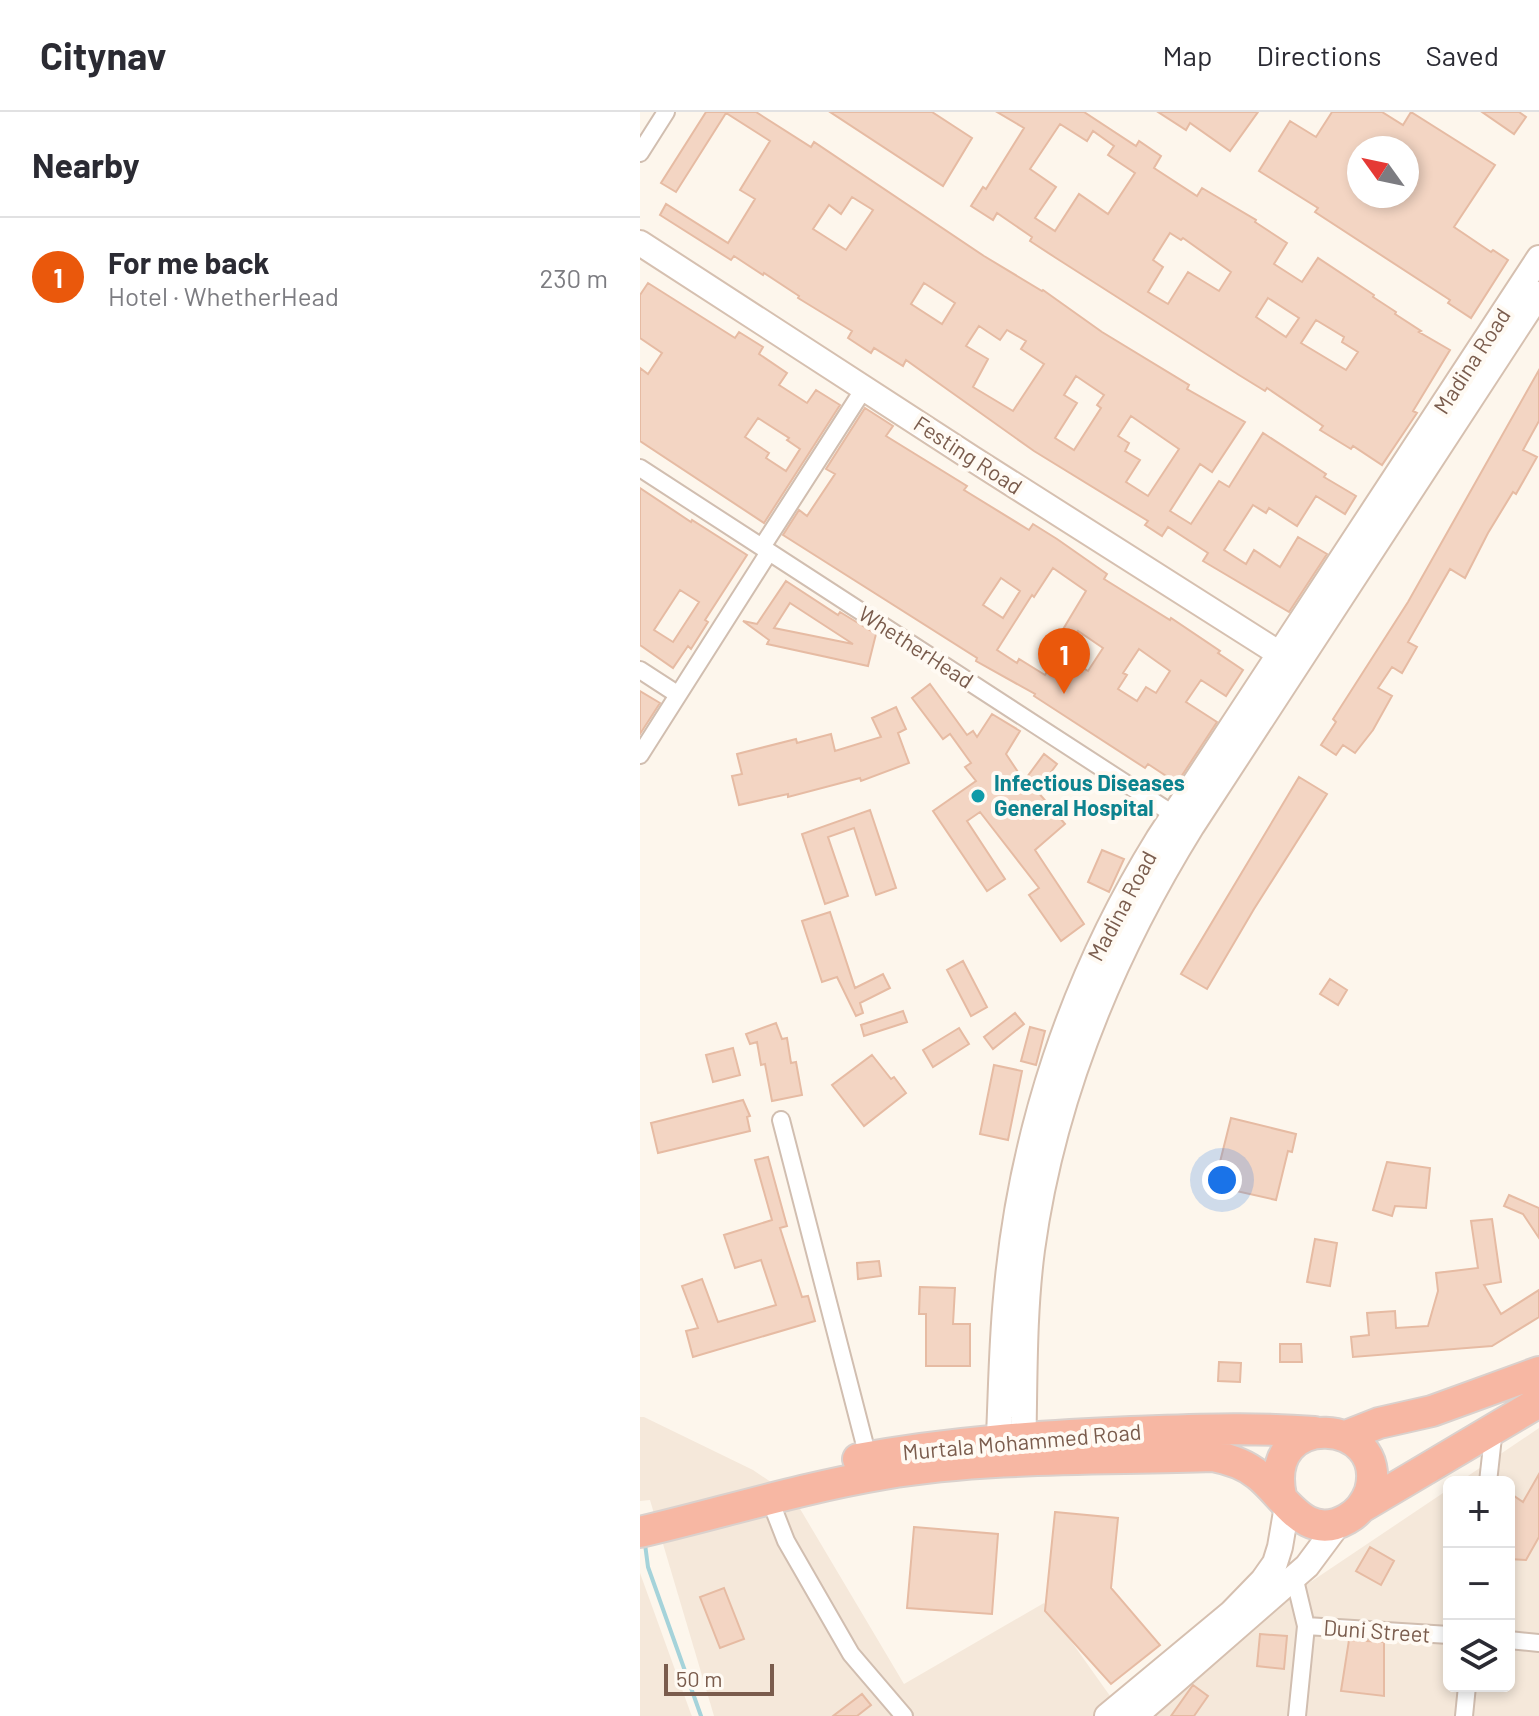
<!DOCTYPE html>
<html lang="en">
<head>
<meta charset="utf-8">
<style>
  :root { --surface:#fff; --page:#f2f2f3; --text:#2b2b33; --muted:#7c7c81; --line:#e1e1e2; --accent:#ea580c }
  body { margin:0; font-family:Barlow,sans-serif; background:var(--page); color:var(--text) }
  .controls { position:absolute; right:24px; bottom:24px; display:grid; overflow:hidden; border-radius:12px; box-shadow:0 4px 12px #0003 }
  .controls button { width:72px; height:72px; display:grid; place-items:center; padding:0; border:0; border-bottom:2px solid var(--line); background:var(--surface); color:var(--text); font:40px sans-serif }
  .compass { position:absolute; left:707px; top:24px; width:72px; height:72px; border-radius:50%; background:var(--surface); box-shadow:0 4px 12px #0003; rotate:303deg }
  .scale { position:absolute; left:24px; bottom:20px; width:110px; box-sizing:border-box; padding-left:8px; border:4px solid #7a5c4d; border-top:0; font-size:22px; line-height:28px; white-space:nowrap; color:#7a5c4d; -webkit-text-stroke:6px #fffaf3; paint-order:stroke }
  .you { position:absolute; left:582px; top:1068px; width:28px; height:28px; margin:-20px; border:6px solid #fff; border-radius:50%; background:#1a73e8; box-shadow:0 0 0 12px #1a73e833 }
  .badge { display:grid; place-items:center; width:52px; height:52px; border-radius:50%; background:var(--accent); color:#fff; font-size:26px; font-weight:700 }
  .pin { position:absolute; translate:-50% -66px; filter:drop-shadow(0 2px 4px #0008) }
  .pin::after { content:''; position:absolute; top:42px; width:28px; height:24px; background:inherit; clip-path:polygon(0 0,100% 0,50% 100%) }
  .list { margin:0; padding:0; list-style:none }
  h2 { display:flex; justify-content:space-between; align-items:center; height:104px; margin:0; padding:0 32px; font-size:34px }
  h2 small { font-size:26px; font-weight:400; color:var(--muted) }
  .list li { display:grid; grid-template-columns:52px 1fr auto; gap:24px; align-items:center; box-sizing:border-box; height:120px; padding:0 32px; border-top:2px solid var(--line) }
  .list b { display:block; font-size:30px; white-space:nowrap }
  .list p { margin:0; font-size:26px; white-space:nowrap; color:var(--muted) }
  .list em { font-size:26px; font-style:normal; color:var(--muted) }
  .icon { flex:none; width:44px; height:44px; fill:none; stroke:currentColor; stroke-width:2; stroke-linecap:round; stroke-linejoin:round }
  .map { position:relative; flex:none; width:899px; height:1604px; overflow:hidden }
  header { display:flex; align-items:center; gap:48px; box-sizing:border-box; height:112px; padding:0 40px; background:var(--surface); border-bottom:2px solid var(--line) }
  header strong { font-size:38px }
  nav { display:flex; gap:44px; margin-inline-start:auto; font-size:28px }
  main { display:flex }
  aside { flex:1; background:var(--surface) }
  .map>svg:first-child { display:block }
  .residential { fill:#f5e8da }
  .lines { fill:none; stroke-linecap:round; stroke-linejoin:round }
  .stream { stroke:#a5d3da; stroke-width:4 }
  .building { fill:#f3d5c3; stroke:#e6bba3; stroke-width:2; fill-rule:evenodd }
  .street-casing { stroke:#d1beb0; stroke-width:20 }
  .secondary-casing { stroke:#d6c0b0; stroke-width:28 }
  .highway-casing { stroke:#dad1cd; stroke-width:34 }
  .street { stroke:#fff; stroke-width:16 }
  .secondary { stroke:#fff; stroke-width:24 }
  .highway { stroke:#f7b7a3; stroke-width:30 }
  .culture-dot { fill:#0f9aa8; stroke:#fffaf3; stroke-width:3 }
  .labels { text-anchor:middle; stroke-width:8; stroke-linejoin:round; paint-order:stroke }
  .street-label { font-size:22px; fill:#7a5c4d; stroke:#fffaf3 }
  .culture-label { font-size:22px; font-weight:bold; fill:#0d838f; stroke:#fffaf3; text-anchor:start }
</style>
</head>
<body>
<header>
<strong>Citynav</strong>
<nav><a>Map</a><a>Directions</a><a>Saved</a></nav>
</header>
<main>
<aside>
<h2>Nearby<small></small></h2>
<ul class="list">
<li><span class="badge">1</span><div><b>For me back</b><p>Hotel · WhetherHead</p></div><em>230 m</em></li>
</ul>
</aside>
<div class="map">
<svg width="899" height="1604" viewBox="0 0 899 1604">
  <rect width="100%" height="100%" fill="#fdf6ec"/>
  <path class="residential" d="M0,1305h4l109,53 40,27 111,187 140,-81 76,107 329,-221v197h60v-204h-50l80,-54v288h-825l-64,-216 -10,1z
    M0,1461l51,141 1,2h-52z"/>
  <g class="lines">
    <path class="stream" d="M5,1432l3,23 53,149"/>
  </g>
  <path class="building" d="M66,0h50l55,35 3,-5 170,114 58,35 1,-1 59,42 87,53 -2,4 58,33 -33,50 -12,-8 -30,47 21,13 28,-43 10,6 34,-54 63,41 -2,3 32,19 -11,18 -29,-18 -19,30 -28,-18 -3,5 -13,-8 -29,45 22,14 8,-14 26,17 18,-30 29,17 -38,58 -86,-51 5,-8 -40,-26 -6,9 -17,-11 3,-4 -114,-70 -128,-91 -3,6 -29,-18 -3,5 -23,-15 4,-7 -54,-33 1,-2 -35,-23 -1,2 -29,-19 -3,4 -71,-45 6,-11 62,39 27,-44 -15,-9 30,-49 -44,-28 -50,79 -15,-9zM212,85l21,13 -27,40 -33,-21 16,-24 12,9zM284,171l31,20 -13,21 -31,-20zM339,214l21,14 7,-10 19,11 -5,8 23,15 -31,47 -40,-24 15,-28 -22,-13zM436,264l28,19 -7,10 4,3 -27,42 -19,-12 22,-35 -13,-8zM491,304l48,33 -31,47 -22,-14 14,-22 -15,-9 4,-8 -11,-7z
    M190,0h102l40,26 -29,48z
    M357,0h87l52,34 3,-5 22,15 -7,12 43,28 5,-8 54,32 -1,2 32,21 -13,21 28,18 16,-24 56,37 -1,2 23,15 -1,2 26,17 -2,1 31,18 -37,61 4,2 -35,52 -29,-19 -2,3 -31,-19 3,-4 -56,-38 -2,3 -26,-16 -183,-117 -26,-17 2,-4 -35,-24 -4,7 -22,-14 12,-19 3,2 38,-61zM420,12l27,17 6,-10 21,15 -6,9 27,18 -27,41 -29,-20 -24,37 -20,-13 21,-31 -26,-18zM530,121l11,7 2,-2 48,34 -12,19 -31,-19 -20,32 -20,-12 15,-25 -10,-7zM628,186l31,20 -13,19 -30,-20zM676,208l28,17 -2,5 16,10 -12,18 -45,-27z
    M518,0h100l-28,39 -40,-28 -4,7z
    M692,0h50l21,13 8,-13 84,53 -41,62 37,25 2,-2 15,10 -37,58 -23,-15 2,-3 -135,-88 3,-4 -59,-37 31,-50 26,16zM719,36h48v48h-48z
    M842,0h37l7,5 -12,17z
    M8,171l87,55 4,-6 24,15 -4,7 28,19 -8,12 28,18 9,-13 24,15 -76,118 -124,-82v-73l8,6 14,-21 -22,-15v-43zM118,306l31,20 -2,2 13,9 -14,22 -20,-13 3,-5 -24,-16z
    M899,258v51l-16,29 14,7 -21,37 -3,-2 -25,41 -23,45 -15,-9 -42,73 9,5 -15,26 -10,-6 -14,21 14,8 -19,34 -18,23 -12,-8 -7,10 -15,-10 15,-23 -3,-3 75,-117z
    M225,296l28,18 -7,10 81,50 -3,4 65,40 4,-6 24,15 50,35 -3,5 66,41 1,-2 49,33 -2,2 25,17 -17,26 -25,-16 -15,22 31,20 -40,61 -29,-19 -3,4 -111,-72 1,-2 -59,-33 1,-3 -194,-123 16,-25 8,6 28,-42 -9,-5zM413,456l33,23 -33,55 11,7 14,-22 25,17 -15,23 -29,-18 -14,22 -26,-16 -2,4 -20,-13 35,-55 2,2zM361,466l19,13 -17,27 -20,-13zM499,537l31,22 -14,22 -10,-6 -9,14 -19,-12 9,-14 -4,-2z
    M0,376l51,34 1,-2 55,35 -42,65 3,2 -17,27 -3,-3 -15,22 -33,-23zM40,478l19,12 -26,40 -19,-12z
    M146,469l52,34 2,-3 36,22 -8,32 -101,-22 2,-4 -26,-19 14,3zM150,491l63,41 -79,-16z
    M290,572l37,51 6,-4 4,6 15,-23 28,17 -14,23 18,27 20,-27 13,10 -20,27 28,33 -30,26 49,74 -23,17 -32,-46 10,-7 -59,-76 -13,9 38,58 -18,12 -54,-80 43,-30 -11,-14 6,-4 -21,-29 -7,5 -31,-41z
    M0,579l20,12 -20,31z
    M256,595l10,22 -8,4 11,30 -48,18 -1,-3 -72,19v-3l-49,11 -7,-29 10,-2 -5,-20 59,-15 1,4 34,-9 4,17 46,-14 -9,-19z
    M659,665l28,17 -73,115 -47,80 -26,-15z
    M230,698l26,78 -20,7 -22,-67 -26,9 20,59 -23,8 -23,-70z
    M462,738l22,9 -15,33 -21,-10z
    M190,800l25,76 28,-14 7,14 -30,15 3,10 -7,3 -19,-39 -15,5 -20,-61z
    M323,849l24,46 -16,9 -24,-46z
    M690,867l17,11 -9,15 -18,-11z
    M263,899l4,11 -43,14 -3,-11z
    M375,901l9,11 -31,25 -9,-12z
    M136,911l6,16 5,-1 4,25 5,-1 6,33 -30,6 -7,-37 -4,1 -4,-23 -7,2 -4,-10z
    M390,915l15,4 -9,34 -15,-4z
    M319,916l10,16 -36,23 -10,-17z
    M93,936l7,27 -27,7 -7,-27z
    M232,943l19,24 3,-2 12,16 -42,33 -32,-41z
    M354,953l28,6 -14,69 -28,-6z
    M103,988l7,16 -3,1 3,14 -92,22 -7,-30z
    M591,1006l65,16 -4,18 -4,-1 -12,49 -62,-14z
    M128,1045l19,69 -7,2 22,69 6,-1 7,25 -122,36 -7,-26 12,-3 -16,-42 20,-7 16,43 58,-17 -15,-45 -26,8 -11,-33 48,-15 -17,-60z
    M747,1050l43,6 -4,40 -31,-2 -3,10 -19,-6z
    M869,1083l30,13v30l-16,-24 -19,-8z
    M852,1107l9,63 -17,3 17,29 38,-24v27l-47,29 -139,11 -2,-20 18,-2 -2,-22 28,-2 1,17 32,-2 10,-35 -2,-18 42,-5 -7,-47z
    M675,1127l22,4 -7,43 -23,-4z
    M239,1149l2,15 -23,3 -1,-16z
    M280,1175l35,1 -2,36h17v42h-44v-52h-7z
    M640,1232h21l1,18h-22z
    M579,1250l22,1 -1,19 -22,-1z
    M899,1362v63l-13,23 -17,-1v-33l4,-7 -4,-3v-12l5,-8 9,6z
    M415,1400l63,6 -7,70 49,57 -49,39 -66,-73z
    M274,1415l84,7 -6,80 -85,-6z
    M730,1435l24,14 -13,24 -25,-14z
    M84,1476l20,51 -24,9 -20,-51z
    M620,1522l27,2 -3,33 -27,-3z
    M709,1528l35,2v54l-43,-5z
    M553,1573l15,11 -14,20h-23z
    M222,1582l9,11 -14,11h-24z"/>
  <g class="lines">
    <g class="street-casing">
      <path id="street" d="M0,41l26,-41
        M0,356l542,352
        M122,435l103,-160
        M0,558l37,24
        M0,643l129,-203
        M141,1008l87,337
        M848,1370l6,-54
        M130,1388l16,41 65,113 53,62
        M654,1464l12,50 -9,90
        M666,1514l143,9
        M869,1528l30,3
        M824,1604l3,-30"/>
    </g>
    <g class="secondary-casing">
      <path id="secondary" d="M0,131l333,216 321,204
        M358,1344c3,-52 3,-106 8,-158 14,-164 66,-320 152,-459l381,-581
        M383,1344c2,-68 0,-138 9,-206 21,-154 79,-293 160,-424l347,-532
        M467,1604l124,-103 32,-33 12,-17 5,-16 7,-41
        M495,1604l172,-150 32,-43"/>
    </g>
    <g class="highway-casing">
      <path id="highway" d="M706,1324l33,-13 53,-12 107,-39
        M218,1347c91,-17 181,-23 273,-27 62,-2 122,-5 183,0
        M722,1395l177,-105
        M0,1420c81,-19 161,-44 244,-58 106,-18 221,-14 329,-18 16,3 32,8 45,19 27,21 47,68 89,44 11,-6 19,-17 23,-28 20,-73 -108,-84 -89,5"/>
    </g>
    <use href="#street" class="street"/>
    <use href="#secondary" class="secondary"/>
    <use href="#highway" class="highway"/>
  </g>
  <circle class="culture-dot" cx="338" cy="684" r="8"/>
  <g class="labels">
    <g class="street-label">
      <text transform="translate(832 249) rotate(-57)" y="8">Madina Road</text>
      <text transform="translate(328 343) rotate(33)" y="8">Festing Road</text>
      <text transform="translate(276 535) rotate(33)" y="8">WhetherHead</text>
      <text transform="translate(482 794) rotate(-62)" y="8">Madina Road</text>
      <text transform="translate(382 1330) rotate(-5)" y="8">Murtala Mohammed Road</text>
      <text transform="translate(737 1519) rotate(4)" y="8">Duni Street</text>
    </g>
    <g class="culture-label">
      <text x="354" y="679">Infectious Diseases<tspan x="354" dy="25">General Hospital</tspan></text>
    </g>
  </g>
</svg>
<div class="controls">
<button>+</button>
<button>−</button>
<button><svg class="icon" aria-label="layers" viewBox="0 0 24 24"><path d="M12 4l9 5-9 5-9-5zM3 14l9 5 9-5"/></svg></button>
</div>
<svg class="compass" viewBox="-18 -18 36 36"><path d="M0-13l5 13h-10z" fill="#e53935"/><path d="M0 13l5-13h-10z" fill="#7c7c81"/></svg>
<div class="scale">50 m</div>
<div class="you"></div>
<div class="pin badge" style="left:424px;top:582px">1</div>
</div>
</main>
</body>
</html>
